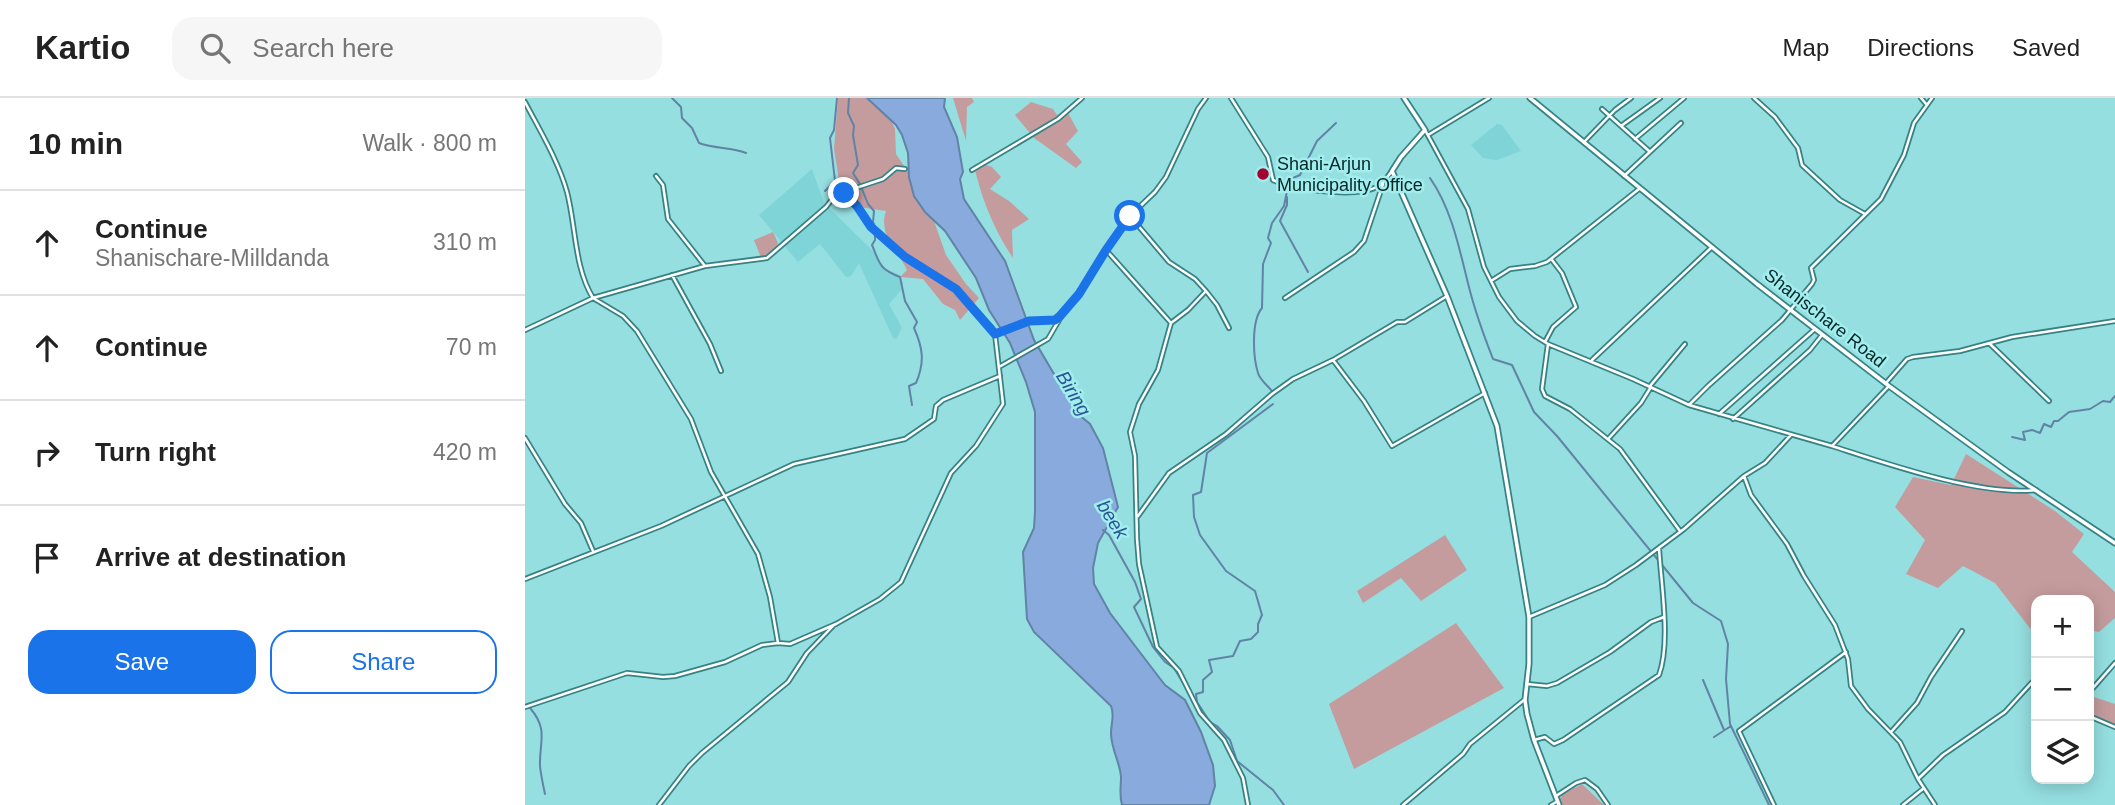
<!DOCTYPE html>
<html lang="en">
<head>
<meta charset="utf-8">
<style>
  :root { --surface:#fff; --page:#f6f6f6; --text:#222; --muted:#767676; --line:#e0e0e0; --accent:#1a73e8 }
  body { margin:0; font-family:Helvetica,sans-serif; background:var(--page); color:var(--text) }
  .controls { position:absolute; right:21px; bottom:21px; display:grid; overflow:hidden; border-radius:14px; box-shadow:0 4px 18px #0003 }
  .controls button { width:63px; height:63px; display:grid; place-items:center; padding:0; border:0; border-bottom:2px solid var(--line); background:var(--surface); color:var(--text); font:35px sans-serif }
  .stop { position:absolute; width:21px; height:21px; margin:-16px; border:5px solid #1a73e8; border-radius:50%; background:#fff }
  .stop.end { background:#1a73e8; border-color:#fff; box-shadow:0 2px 7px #0008 }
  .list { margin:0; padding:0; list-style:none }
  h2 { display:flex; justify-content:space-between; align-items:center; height:91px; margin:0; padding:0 28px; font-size:30px }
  h2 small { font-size:23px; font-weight:400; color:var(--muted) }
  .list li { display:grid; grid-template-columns:46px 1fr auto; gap:21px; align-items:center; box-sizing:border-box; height:105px; padding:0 28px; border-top:2px solid var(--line) }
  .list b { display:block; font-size:26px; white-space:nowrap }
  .list p { margin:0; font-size:23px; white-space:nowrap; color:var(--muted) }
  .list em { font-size:23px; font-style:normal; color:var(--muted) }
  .actions { display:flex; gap:14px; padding:21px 28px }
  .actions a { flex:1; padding:16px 0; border:2px solid var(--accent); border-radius:21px; text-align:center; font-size:24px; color:var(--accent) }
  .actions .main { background:var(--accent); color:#fff }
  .icon { flex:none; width:38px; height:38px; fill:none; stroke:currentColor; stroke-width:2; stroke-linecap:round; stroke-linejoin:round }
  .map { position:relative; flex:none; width:1590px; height:707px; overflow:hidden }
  header { display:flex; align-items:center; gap:42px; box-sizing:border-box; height:98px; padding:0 35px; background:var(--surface); border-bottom:2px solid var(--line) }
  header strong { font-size:33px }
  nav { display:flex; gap:38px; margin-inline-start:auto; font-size:24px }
  .search { width:490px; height:63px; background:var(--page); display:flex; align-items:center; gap:18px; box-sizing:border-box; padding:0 24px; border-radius:21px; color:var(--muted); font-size:26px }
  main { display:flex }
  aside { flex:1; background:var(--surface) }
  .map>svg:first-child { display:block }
  .built { fill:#7ed4d6 }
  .green { fill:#c59c9d }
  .water { fill:#88aadc; stroke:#6183a6; stroke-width:2 }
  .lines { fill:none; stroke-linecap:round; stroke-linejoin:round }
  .stream { stroke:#6183a6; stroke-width:2 }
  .minor-casing { stroke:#378284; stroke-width:6 }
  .tertiary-casing { stroke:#378284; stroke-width:7 }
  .minor { stroke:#fff; stroke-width:2.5 }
  .tertiary { stroke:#fff; stroke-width:3.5 }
  .route { stroke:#1a73e8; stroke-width:9 }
  .poi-dot { fill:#a2032f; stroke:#a2edee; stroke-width:2.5 }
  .labels { text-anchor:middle; stroke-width:5; stroke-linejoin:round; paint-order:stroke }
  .poi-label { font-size:18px; fill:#062728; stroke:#a2edee; text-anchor:start }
  .street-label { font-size:18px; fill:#062728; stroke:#a2edee }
  .water-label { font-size:19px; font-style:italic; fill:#2a5693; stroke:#a2edee }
</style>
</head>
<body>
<header>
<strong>Kartio</strong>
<div class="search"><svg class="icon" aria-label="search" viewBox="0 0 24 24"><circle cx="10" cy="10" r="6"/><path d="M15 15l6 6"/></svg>Search here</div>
<nav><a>Map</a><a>Directions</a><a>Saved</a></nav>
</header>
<main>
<aside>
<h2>10 min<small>Walk · 800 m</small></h2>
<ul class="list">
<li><svg class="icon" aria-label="ahead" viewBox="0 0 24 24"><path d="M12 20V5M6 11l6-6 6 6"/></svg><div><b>Continue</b><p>Shanischare-Milldanda</p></div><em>310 m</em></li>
<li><svg class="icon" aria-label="ahead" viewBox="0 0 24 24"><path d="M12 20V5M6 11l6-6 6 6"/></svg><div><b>Continue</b></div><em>70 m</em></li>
<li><svg class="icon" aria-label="right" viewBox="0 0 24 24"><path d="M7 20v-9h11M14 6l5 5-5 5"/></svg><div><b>Turn right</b></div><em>420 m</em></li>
<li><svg class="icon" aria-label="arrive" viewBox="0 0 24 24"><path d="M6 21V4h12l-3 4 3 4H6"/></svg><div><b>Arrive at destination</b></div></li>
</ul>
<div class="actions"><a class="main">Save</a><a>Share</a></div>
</aside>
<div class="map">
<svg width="1590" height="707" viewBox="0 0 1590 707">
  <rect width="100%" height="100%" fill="#95dfe1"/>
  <path class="built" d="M972,26l5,1 19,26 -24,9 -14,-2 -12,-13z
    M287,71l12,34 48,47 14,20 12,4 5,8v6l-14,16 13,24 -6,11 -3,-1 -34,-75 -8,13 -5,1 -26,-33 -22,18 -39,-47z"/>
  <path class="green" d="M313,0h43l14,31 1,25 19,28 18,36 13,37 20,29 13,14 -19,22 -5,-10 -12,-6 -20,-25 -23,-2 7,-7c-10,-21 -29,-36 -21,-59l-27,-4 -19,-20 -6,-38z
    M428,0h19l2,4 -7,5 -1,34z
    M506,4l22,7 4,6 10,-4 11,20 -12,13 16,18 -6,6 -42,-30 -19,-23z
    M455,65l12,4 9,10 -11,12 19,12 20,18 -17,11 1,28c-19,-28 -32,-60 -39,-93z
    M248,134l5,11 -2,9 -14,8 -8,-20z
    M1441,356l89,57 29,23 -12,18 43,40v26l-16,14 -10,-2v-30h-53v36l-41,-53 -32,-17 -25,22 -32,-14 19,-34 -30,-33 18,-30 38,8z
    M920,437l22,35 -46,31 -20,-23 -38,25 -6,-12z
    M931,525l48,65 -150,81 -25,-65z
    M1566,598l24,8v21l-26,-11v-15z
    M1057,686l22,21h-48l7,-11z"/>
  <path class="water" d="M342,0h78l-1,9 13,30 6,35 -3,7 4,20 41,62 29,79 43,73 13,11 13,24 15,59 -20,36 -5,25 1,16 16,29 48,63 7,9 20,15 16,32 12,33 2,21 -6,19h-87c-3,-11 -1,-17 -1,-28 -1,-15 -10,-28 -10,-44 0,-10 4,-18 0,-27l-77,-74 -7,-13 -4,-67 11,-24 1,-16v-100l-9,-30 -16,-39 -21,-33 -13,-32 -31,-47 -20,-19 -11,-16 -5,-19 -1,-24 -6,-18 -6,-10z"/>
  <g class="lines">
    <path class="stream" d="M147,0l9,9 1,11 10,10 7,15c16,6 32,4 47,10
      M324,0l-1,15 6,13 -1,9 5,30 -5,8 7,11 8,20 6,7 -1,11 3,7
      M905,80c23,33 30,75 40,113 6,23 14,45 23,68l19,6 22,47 23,24 136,167 28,18 7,23 -2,35 4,45 39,81
      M300,93l10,-10 -5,-43 4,-8 3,-32
      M762,93l-1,-10 14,-6 17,-34 19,-18
      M762,99v8l-7,16 28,51
      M350,135v7l-3,5c8,19 7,24 28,32l5,24 12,21 -3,6c9,20 11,34 2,55l-7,3 3,19
      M747,293c-5,-6 -12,-11 -14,-18 -5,-16 -7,-52 4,-65l1,-44 8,-21 -3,-5 4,-15 12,-17 3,-15
      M1487,339l13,3 -2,-8 9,-2 8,3 4,-9 7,3 3,-6h4l11,-9 21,-3 13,-8 7,1 5,-6
      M578,432l6,5 26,47 6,17 -7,8 19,40 12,15 9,6 17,28
      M1178,582l21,50
      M672,604l-1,-8 7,-2v-12l9,-8 -3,-12 24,-4 7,-15 11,-2 7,-7v-8l4,-9 -7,-24 -29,-20 -26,-36 -6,-18 -1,-22 8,-3 6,-39 66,-49
      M672,604l13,20 7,4 13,14 7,21 36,29 11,15
      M5,610c19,22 9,34 10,58 1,10 3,18 5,28
      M1189,639l17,-11"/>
    <g class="minor-casing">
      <path id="minor" d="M706,0l37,59 5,23c21,10 82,18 104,7 6,-3 10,-10 15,-16
        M1229,0l21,19 17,23 6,8 4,17 38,35 25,14
        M1396,0l6,7 5,-7
        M0,4c15,29 33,58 42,90 9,34 7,75 26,106l-68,32
        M1077,11l47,42
        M1096,28l39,-28
        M900,32l43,79 16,58 15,30 18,24 18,15 13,8 85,35 56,26 143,41
        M903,37l61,-37
        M1110,41l49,-41
        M1059,44l31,-32 16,-12
        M447,72l86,-51 24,-21
        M131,78l7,9 5,34 37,47
        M1099,78l57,-53
        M319,94l39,-13 13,-11 9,1
        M317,95l15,13 14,21 34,30 51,32 36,39 3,6 8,70 -27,42 -25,27 -50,109 -21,17 -44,25 -46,20 -12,-1 -8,-46 -12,-43 -47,-82 -20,-53 -54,-88 -14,-15 -30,-18 112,-32 62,-8 59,-51 7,-9z
        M605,118l39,46 26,17 11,12 -18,19 -17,13 -13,47 -19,34 -9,28 5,24 2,83 2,25 18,83 22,24 21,42 24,27 19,38 5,27
        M581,152l65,73
        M147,177l38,69 11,27
        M966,183l19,-12 25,-3 12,-4 92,-73
        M681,193l11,14 12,23
        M760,200l69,-46 10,-11 19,-57
        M471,236l33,-13 26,-1 5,-4 19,-22 27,-44 25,-35 24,-23 11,-15 32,-68 8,-11
        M1020,244l8,-15 23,-20 -14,-34 -10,-13
        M1023,246l-6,45 3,7 25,13 50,40 60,82
        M1465,246l59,57
        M808,262l31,41 28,45 93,-53
        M1067,262l120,-113
        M474,269l49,-28 14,-24
        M1361,285l21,-24 6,-2 47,-6 52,-14 103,-16
        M1125,288l35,-42
        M1363,289l-56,59c56,18 147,50 204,44
        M1164,307l19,-19 74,-66 30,-36 2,-4 -3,-12 70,-69 23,-44 10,-32 13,-18
        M1194,316l96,-85
        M1208,321l77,-69 12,-15
        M0,340l40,66 16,19 12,28
        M1084,340l32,-35 10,-16
        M1219,378l7,19 36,49 17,32 31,49 13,34 3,27 17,23 32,33 18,37 17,26
        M613,418l31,-43 57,-39 46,-40 21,-15 40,-19 64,-38h8l42,-26
        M0,481l136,-53 133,-62 111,-25 29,-20 2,-13 7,-6 57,-24
        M1004,519l76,-32 31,-20 48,-36 60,-53 21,-13 26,-28
        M1002,586l20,2 10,-3 53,-31 41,-30 13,-5
        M1564,587l4,3 22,-25
        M0,609l102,-34 36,4 12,-1 50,-14 37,-17 16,-2
        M1564,618l26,11
        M1366,634l26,-29 14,-26 31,-46
        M1009,642l11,-3 9,7 9,-4 96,-65c12,-32 2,-92 0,-127
        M1393,681l25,-24 62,-43 31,-34
        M1031,698l20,-13 9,-3 12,9 11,16
        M134,707l30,-39 13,-13 86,-71 19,-29 26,-27
        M878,707l60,-51 7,-10 54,-44
        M1026,707l7,-4
        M1249,707l-35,-74 107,-79
        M1378,707l21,-17"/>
    </g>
    <g class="tertiary-casing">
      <path id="tertiary" d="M879,0l21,32 -24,27 -9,14 55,125 50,130 32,191v47l-4,36 2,14 7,26 25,65
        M1005,0l227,186 132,102 119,86 107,71"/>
    </g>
    <use href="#minor" class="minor"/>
    <use href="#tertiary" class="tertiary"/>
  </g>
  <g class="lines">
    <path class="route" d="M319,95l13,13 14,21 34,30 51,32 39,45 34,-13 26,-1 5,-4 19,-22 27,-44 24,-34"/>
  </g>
  <circle class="poi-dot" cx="738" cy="76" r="7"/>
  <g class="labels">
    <g class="poi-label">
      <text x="752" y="72">Shani-Arjun<tspan x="752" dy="21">Municipality Office</tspan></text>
    </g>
    <g class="street-label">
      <text transform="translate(1300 220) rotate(38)" y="6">Shanischare Road</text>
    </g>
    <g class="water-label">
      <text transform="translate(549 295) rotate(59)" y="7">Biring</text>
      <text transform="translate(588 421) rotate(58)" y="7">beek</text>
    </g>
  </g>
</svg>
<div class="controls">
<button>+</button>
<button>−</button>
<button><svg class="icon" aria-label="layers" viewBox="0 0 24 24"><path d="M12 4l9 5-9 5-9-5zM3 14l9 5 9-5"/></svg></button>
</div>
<div class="stop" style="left:605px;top:118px"></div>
<div class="stop end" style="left:319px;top:95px"></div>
</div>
</main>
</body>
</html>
